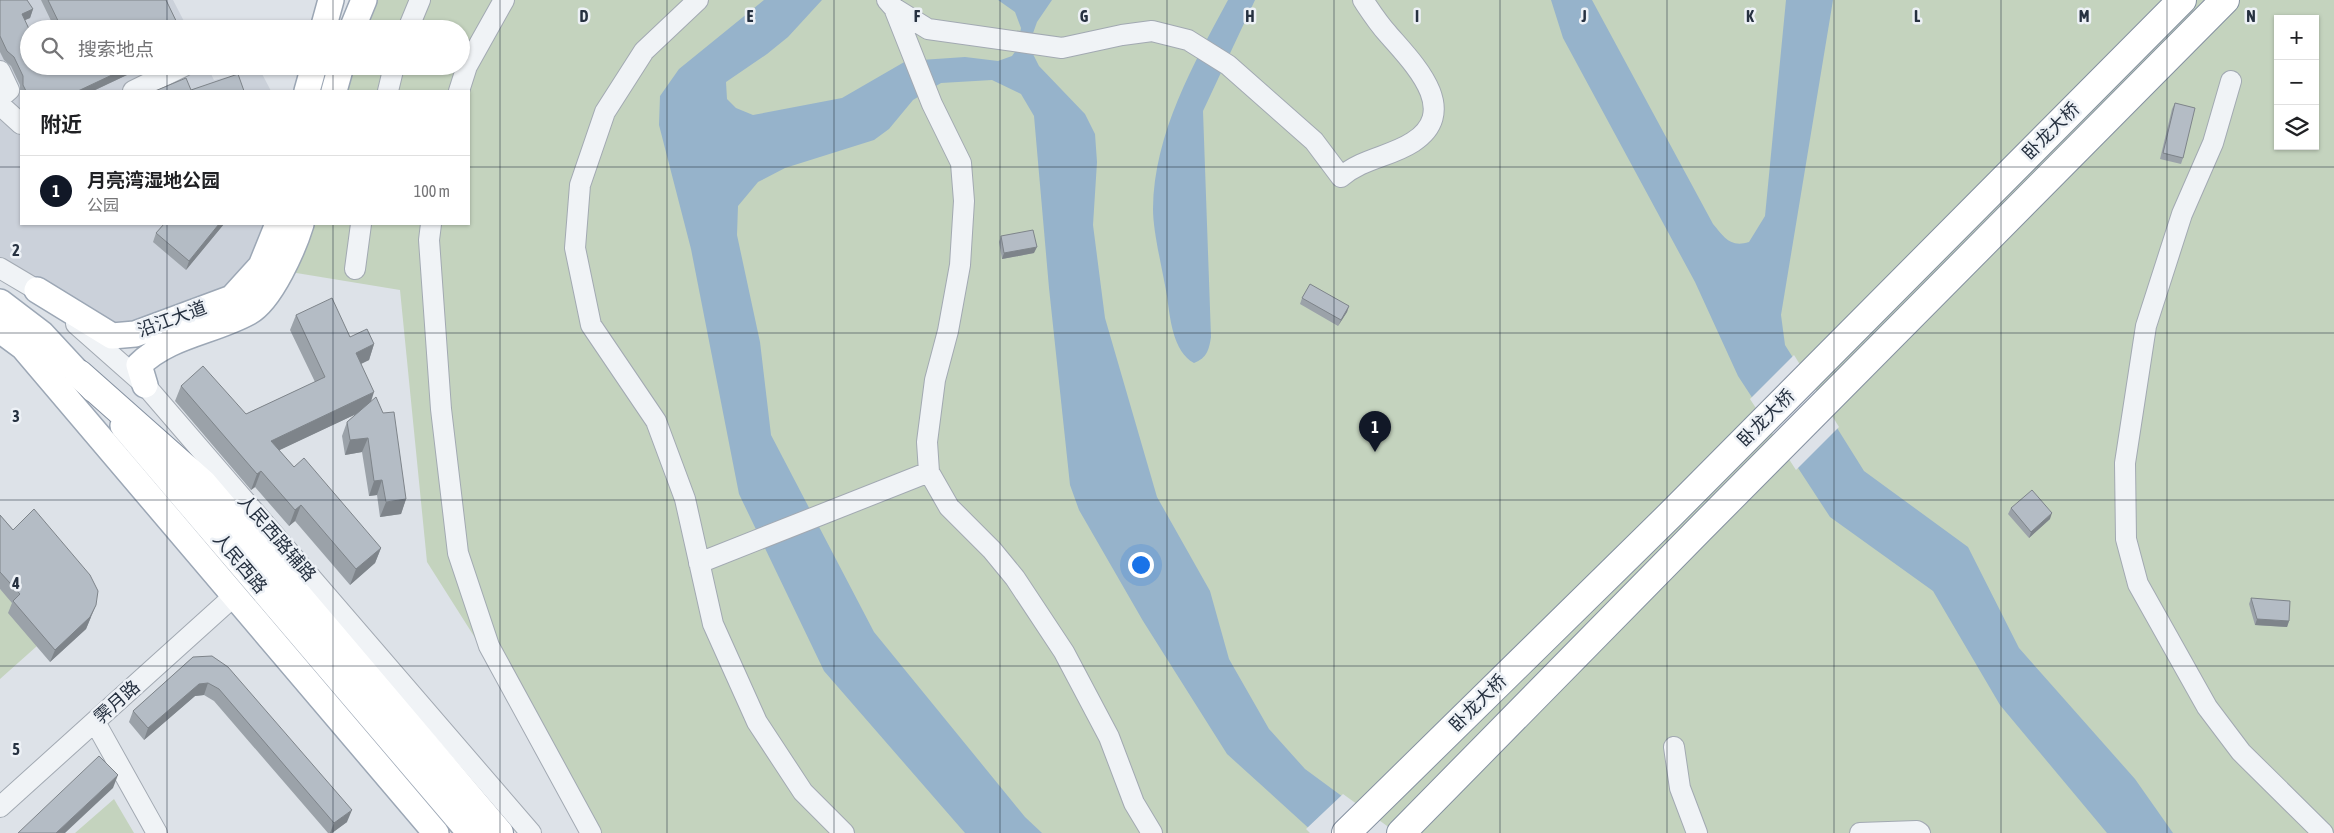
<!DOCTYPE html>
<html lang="zh">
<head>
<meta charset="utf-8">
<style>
  :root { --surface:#fff; --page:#f2f2f2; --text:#202124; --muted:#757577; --line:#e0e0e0; --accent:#111827 }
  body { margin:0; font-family:"Asap Condensed","Noto Sans SC",sans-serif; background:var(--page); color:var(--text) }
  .controls { position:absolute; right:15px; top:15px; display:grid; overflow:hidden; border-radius:0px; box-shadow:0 1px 4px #0004 }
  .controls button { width:45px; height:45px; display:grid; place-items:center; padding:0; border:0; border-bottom:1px solid var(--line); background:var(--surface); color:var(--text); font:25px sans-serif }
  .you { position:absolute; left:1140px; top:564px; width:18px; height:18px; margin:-12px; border:4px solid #fff; border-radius:50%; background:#1a73e8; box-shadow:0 0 0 8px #1a73e833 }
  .badge { display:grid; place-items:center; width:32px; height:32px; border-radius:50%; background:var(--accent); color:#fff; font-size:16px; font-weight:700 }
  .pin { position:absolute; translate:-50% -41px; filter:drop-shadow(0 1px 2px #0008) }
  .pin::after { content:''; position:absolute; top:26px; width:18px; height:15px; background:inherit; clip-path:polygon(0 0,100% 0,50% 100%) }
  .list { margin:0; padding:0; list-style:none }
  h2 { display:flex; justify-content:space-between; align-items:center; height:65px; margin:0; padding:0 20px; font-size:21px }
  h2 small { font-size:16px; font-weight:400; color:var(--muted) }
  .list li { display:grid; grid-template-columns:32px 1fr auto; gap:15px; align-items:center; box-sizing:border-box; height:70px; padding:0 20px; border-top:1px solid var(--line) }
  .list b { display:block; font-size:19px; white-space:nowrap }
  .list p { margin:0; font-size:16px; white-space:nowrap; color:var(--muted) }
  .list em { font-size:16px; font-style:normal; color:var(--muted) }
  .icon { flex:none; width:28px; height:28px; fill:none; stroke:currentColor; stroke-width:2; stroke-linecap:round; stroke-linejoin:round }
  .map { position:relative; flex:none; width:2334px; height:833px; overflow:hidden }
  .search { position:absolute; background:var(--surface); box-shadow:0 1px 4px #0004; left:20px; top:20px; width:450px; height:55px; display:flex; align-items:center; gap:12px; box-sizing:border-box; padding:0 18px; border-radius:28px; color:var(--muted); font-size:19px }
  .panel { position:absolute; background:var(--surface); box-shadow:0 1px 4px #0004; left:20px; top:90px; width:450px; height:135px; border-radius:0px }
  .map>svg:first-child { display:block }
  .built { fill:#cbd1da }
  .green { fill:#c4d3be; fill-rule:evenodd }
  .water { fill:#96b3cb }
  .pier { fill:#dde2e8 }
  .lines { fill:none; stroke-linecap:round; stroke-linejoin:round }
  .minor-casing { stroke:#a2a9b2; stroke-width:22 }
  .major-casing { stroke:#9ca7b5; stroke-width:28 }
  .highway-casing { stroke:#8490a0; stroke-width:30 }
  .minor { stroke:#f0f3f6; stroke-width:20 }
  .major { stroke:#fff; stroke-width:25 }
  .highway { stroke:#fff; stroke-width:28 }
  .wall { fill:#9ba2a9 }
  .shaded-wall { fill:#7e848a }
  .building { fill:#b4bcc5; stroke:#7e848a }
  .grid { fill:none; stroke:#263140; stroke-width:1; stroke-opacity:0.55 }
  .labels { text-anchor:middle; stroke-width:5; stroke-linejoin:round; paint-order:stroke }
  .street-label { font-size:18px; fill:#263140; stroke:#edf1f6 }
  .grid-label { font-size:16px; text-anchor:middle; font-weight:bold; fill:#263140; stroke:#edf1f6; stroke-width:5; stroke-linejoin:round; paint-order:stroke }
</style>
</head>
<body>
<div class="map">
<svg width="2334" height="833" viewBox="0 0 2334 833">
  <rect width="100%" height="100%" fill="#dde2e8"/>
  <path class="built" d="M0,0h173l15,29h-159v37h178l7,14 46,-10 11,21h-250v133h257l-46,74 -97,36 -135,-66z"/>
  <path class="green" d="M357,0h1977v833h-1743l-48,-88 -116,-183 -27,-272 -128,-21 14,-45h183v-133h-141l8,-25h125v-37h-113zM2278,19h37v127h-37z
    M0,589l4,4 5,-4 28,57 -37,33z
    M114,799l20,34h-59z"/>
  <path class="water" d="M764,0h58l-34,37 -21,17 -41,28 1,17 9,9 17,7 89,-17 64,-37 59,-4 33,4 14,-5 5,-7 4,-21 -6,-16 -17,-12h54l-15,22 -5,14 1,18 6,12 46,48 10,20 2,28 -4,63 12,93 52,179 53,94 19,68 40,70 36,40 87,64h-78l-87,-79 -84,-133 -64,-111 -9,-25 -21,-197 -15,-172 -13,-22 -29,-14 -51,3 -28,17 -24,29 -15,11 -89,28 -27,14 -20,24 -1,29 23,107 11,93 103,197 151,185 17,16h-77l-141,-162 -85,-177 -48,-245 -32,-124 1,-29 19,-27z
    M1228,0h27l-52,111 8,226c-2,13 -4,21 -17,26 -21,-11 -24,-45 -27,-67 -4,-25 -14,-63 -14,-87 1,-76 40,-144 75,-209z
    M1551,0h41l121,224c11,13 17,24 36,18l16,-26 21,-216h47l-52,315 4,30 79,126 104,76 51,101 116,131 38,54h-66l-107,-128 -67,-114 -103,-74 -92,-141 -43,-94 -132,-244z"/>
  <path class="pier" d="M1794,355l45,72 -43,43 -46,-71z
    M1343,794l51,37 1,2h-85l-4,-4z"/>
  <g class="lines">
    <g class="minor-casing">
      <path id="minor" d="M698,0l-54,51 -39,61 -25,73 -5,63 16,77 65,96 29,78 28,125 44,98 46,70 41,41
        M887,0l7,8 38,96 29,59 3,38 -4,64 -12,66 -13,49 -8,62 2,30 20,35 43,43 23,28 49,74 45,85 25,66 18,30
        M894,8l34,21 134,19 60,-13 30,-4 36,9 40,25 86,76 27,36c22,-19 49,-20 72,-35 49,-32 -1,-80 -25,-108 -10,-11 -17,-22 -25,-34
        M408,29l12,-29
        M0,71l9,19 -9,8
        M2231,81l-18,62 -31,71 -36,112 -21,137 1,76 12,45 69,123 34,45 82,81
        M133,91l51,-25
        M388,91l6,-25
        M459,91l8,-25 37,-66
        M0,105l21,19
        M431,224l-2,16 12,169 17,144 31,93 102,187
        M0,268l37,22 10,8
        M355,269l6,-45
        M76,324l69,61 386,448
        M699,563l230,-91
        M95,722l62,111
        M1674,747l6,41 17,45
        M0,807l234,-211
        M1860,833l57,-2 3,2"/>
    </g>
    <g class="major-casing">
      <path id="major" d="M323,29l8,-29
        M352,29l12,-29
        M307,91l7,-25
        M334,91l7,-25
        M37,290l75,46 23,-2 97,-36 29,-32 17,-42
        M0,302l42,32 51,55
        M0,330l23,17 413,486
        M145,385l-6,-20c30,-30 74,-33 110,-53 22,-12 45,-65 52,-88
        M123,426l347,407"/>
    </g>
    <g class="highway-casing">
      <path id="highway" d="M79,374l124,110 296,349
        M1346,833l324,-318 512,-515
        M1401,833l299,-304 525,-529"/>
    </g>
    <use href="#minor" class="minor"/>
    <use href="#major" class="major"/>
    <use href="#highway" class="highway"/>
  </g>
  <path class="wall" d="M0,0l33,9 -3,9 -5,2 4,46h117l-53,25h-72v6l-1,-3v-9l-9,-19 -7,-6 -4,-8z
    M41,0h125l14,29h-125z
    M2175,103l8,55 -2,6 -21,-5 12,-50z
    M164,224h60l-38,46 -33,-28 3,-9z
    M1001,236l33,17 -32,6 -3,-17z
    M1302,298l47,8 -2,6 -9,14 -38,-22z
    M296,315l54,22 24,7 -5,16 -8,4 10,37 35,98 -5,15 -21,3 -3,-22 -8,1 -7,-44 -17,3 -3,-19 5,-14 9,-8 -77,36 15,17 87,81 -6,15 -25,22 -55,-64 -6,5 -34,-39 -4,3 -76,-89 6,-15 65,28 69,-32 -25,-52z
    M2011,508l39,11 -21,19 -21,-24z
    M0,515l91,102 -5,12 -36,33 -42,-49 4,-10 -12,-14z
    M2251,598l38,23 -2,6 -32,-2 -6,-21z
    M193,657l154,165 -15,11h-4l-114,-132 -10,-6 -9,1 -51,44 -15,-18 4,-11z"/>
  <path class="shaded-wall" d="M33,9l-3,9 -12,5 4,-9z
    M131,66h15l-53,25h-15z
    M219,224h5l-38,46 3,-9z
    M1037,247l-3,6 -32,6 2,-6z
    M1349,306l-2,6 -9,14 3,-6z
    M374,344l-5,16 -19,9 6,-16z
    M374,392l-5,16 -104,49 6,-16z
    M368,438l-6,14 -17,3 5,-15z
    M261,471l-6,16 -4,3 6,-16z
    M382,480l-5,15 -8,1 5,-15z
    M406,499l-5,15 -21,3 6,-15z
    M301,505l-6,16 -6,5 6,-16z
    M2052,513l-2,6 -21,19 2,-6z
    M381,548l-6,15 -25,22 6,-16z
    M96,605l-10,24 -36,33 5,-12z
    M2257,619l32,2 -2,6 -32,-2z
    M208,683l-4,12 -9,1 -51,44 4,-12 51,-44z
    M118,775l-5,13 -48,45h-9z
    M352,810l-5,12 -15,11h-2l4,-10z"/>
  <path class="building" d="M0,0h27l6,9 -11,5 7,15v37h102l-53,25h-52l-3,-6v-9l-9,-19 -7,-6 -7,-15z
    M48,0h118l14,29h-118z
    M238,74l6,17h-89l31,-13 5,12z
    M2175,103l20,5 -12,50 -20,-5z
    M164,224h55l-30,37 -33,-28z
    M1033,230l4,17 -33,6 -3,-17z
    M1310,284l39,22 -8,14 -39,-22z
    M332,298l18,39 17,-8 7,15 -18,9 18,39 -103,49 23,26 10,-9 77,90 -25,21 -55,-64 -6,5 -34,-39 -4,3 -76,-88 22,-20 43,48 79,-37 -29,-62z
    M376,397l7,16 11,-1 12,87 -20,3 -4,-22 -8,1 -6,-43 -18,2 -3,-18z
    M2032,490l20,23 -21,19 -20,-24z
    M34,509l56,66 8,16 -2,14 -6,12 -35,33 -42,-49 7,-7 -20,-22v-57l13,15z
    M2251,598l39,3 -1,20 -32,-2z
    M212,656l16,11 124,143 -18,13 -115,-134 -11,-6 -9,1 -51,44 -15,-17 60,-54z
    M99,756l19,19 -62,58h-38z"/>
  <path class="grid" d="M167,0v29M333,0v29M500,0v833M667,0v833M834,0v833M1000,0v833M1167,0v833M1334,0v833M1500,0v833M1667,0v833M1834,0v833M2001,0v833M2167,0v833M167,66v25M333,66v25M0,167h21M469,167h1865M167,224v609M333,224v609M0,333h2334M0,500h2334M0,666h2334"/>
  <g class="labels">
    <g class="street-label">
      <text transform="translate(2051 131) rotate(-45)" y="6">卧龙大桥</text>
      <text transform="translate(172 319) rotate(-20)" y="6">沿江大道</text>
      <text transform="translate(1766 418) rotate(-45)" y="6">卧龙大桥</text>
      <text transform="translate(277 538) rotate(49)" y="6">人民西路辅路</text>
      <text transform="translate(240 563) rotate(50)" y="6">人民西路</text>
      <text transform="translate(117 702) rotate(-42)" y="6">霁月路</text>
      <text transform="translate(1478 703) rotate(-45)" y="6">卧龙大桥</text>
    </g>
  </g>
  <g class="grid-label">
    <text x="584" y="22">D</text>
    <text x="750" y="22">E</text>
    <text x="917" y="22">F</text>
    <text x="1084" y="22">G</text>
    <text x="1250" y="22">H</text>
    <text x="1417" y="22">I</text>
    <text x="1584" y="22">J</text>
    <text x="1750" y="22">K</text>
    <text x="1917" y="22">L</text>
    <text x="2084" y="22">M</text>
    <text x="2251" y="22">N</text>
    <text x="16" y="256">2</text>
    <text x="16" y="422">3</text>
    <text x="16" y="589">4</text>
    <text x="16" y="755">5</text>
  </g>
</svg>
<div class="controls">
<button>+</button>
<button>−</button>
<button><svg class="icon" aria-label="layers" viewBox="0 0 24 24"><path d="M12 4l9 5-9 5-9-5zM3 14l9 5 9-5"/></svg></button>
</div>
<div class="you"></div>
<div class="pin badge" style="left:1375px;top:452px">1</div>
<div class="search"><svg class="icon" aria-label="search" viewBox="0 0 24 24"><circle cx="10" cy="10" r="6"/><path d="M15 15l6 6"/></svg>搜索地点</div>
<section class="panel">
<h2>附近<small></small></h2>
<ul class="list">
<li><span class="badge">1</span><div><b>月亮湾湿地公园</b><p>公园</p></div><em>100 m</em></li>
</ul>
</section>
</div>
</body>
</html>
